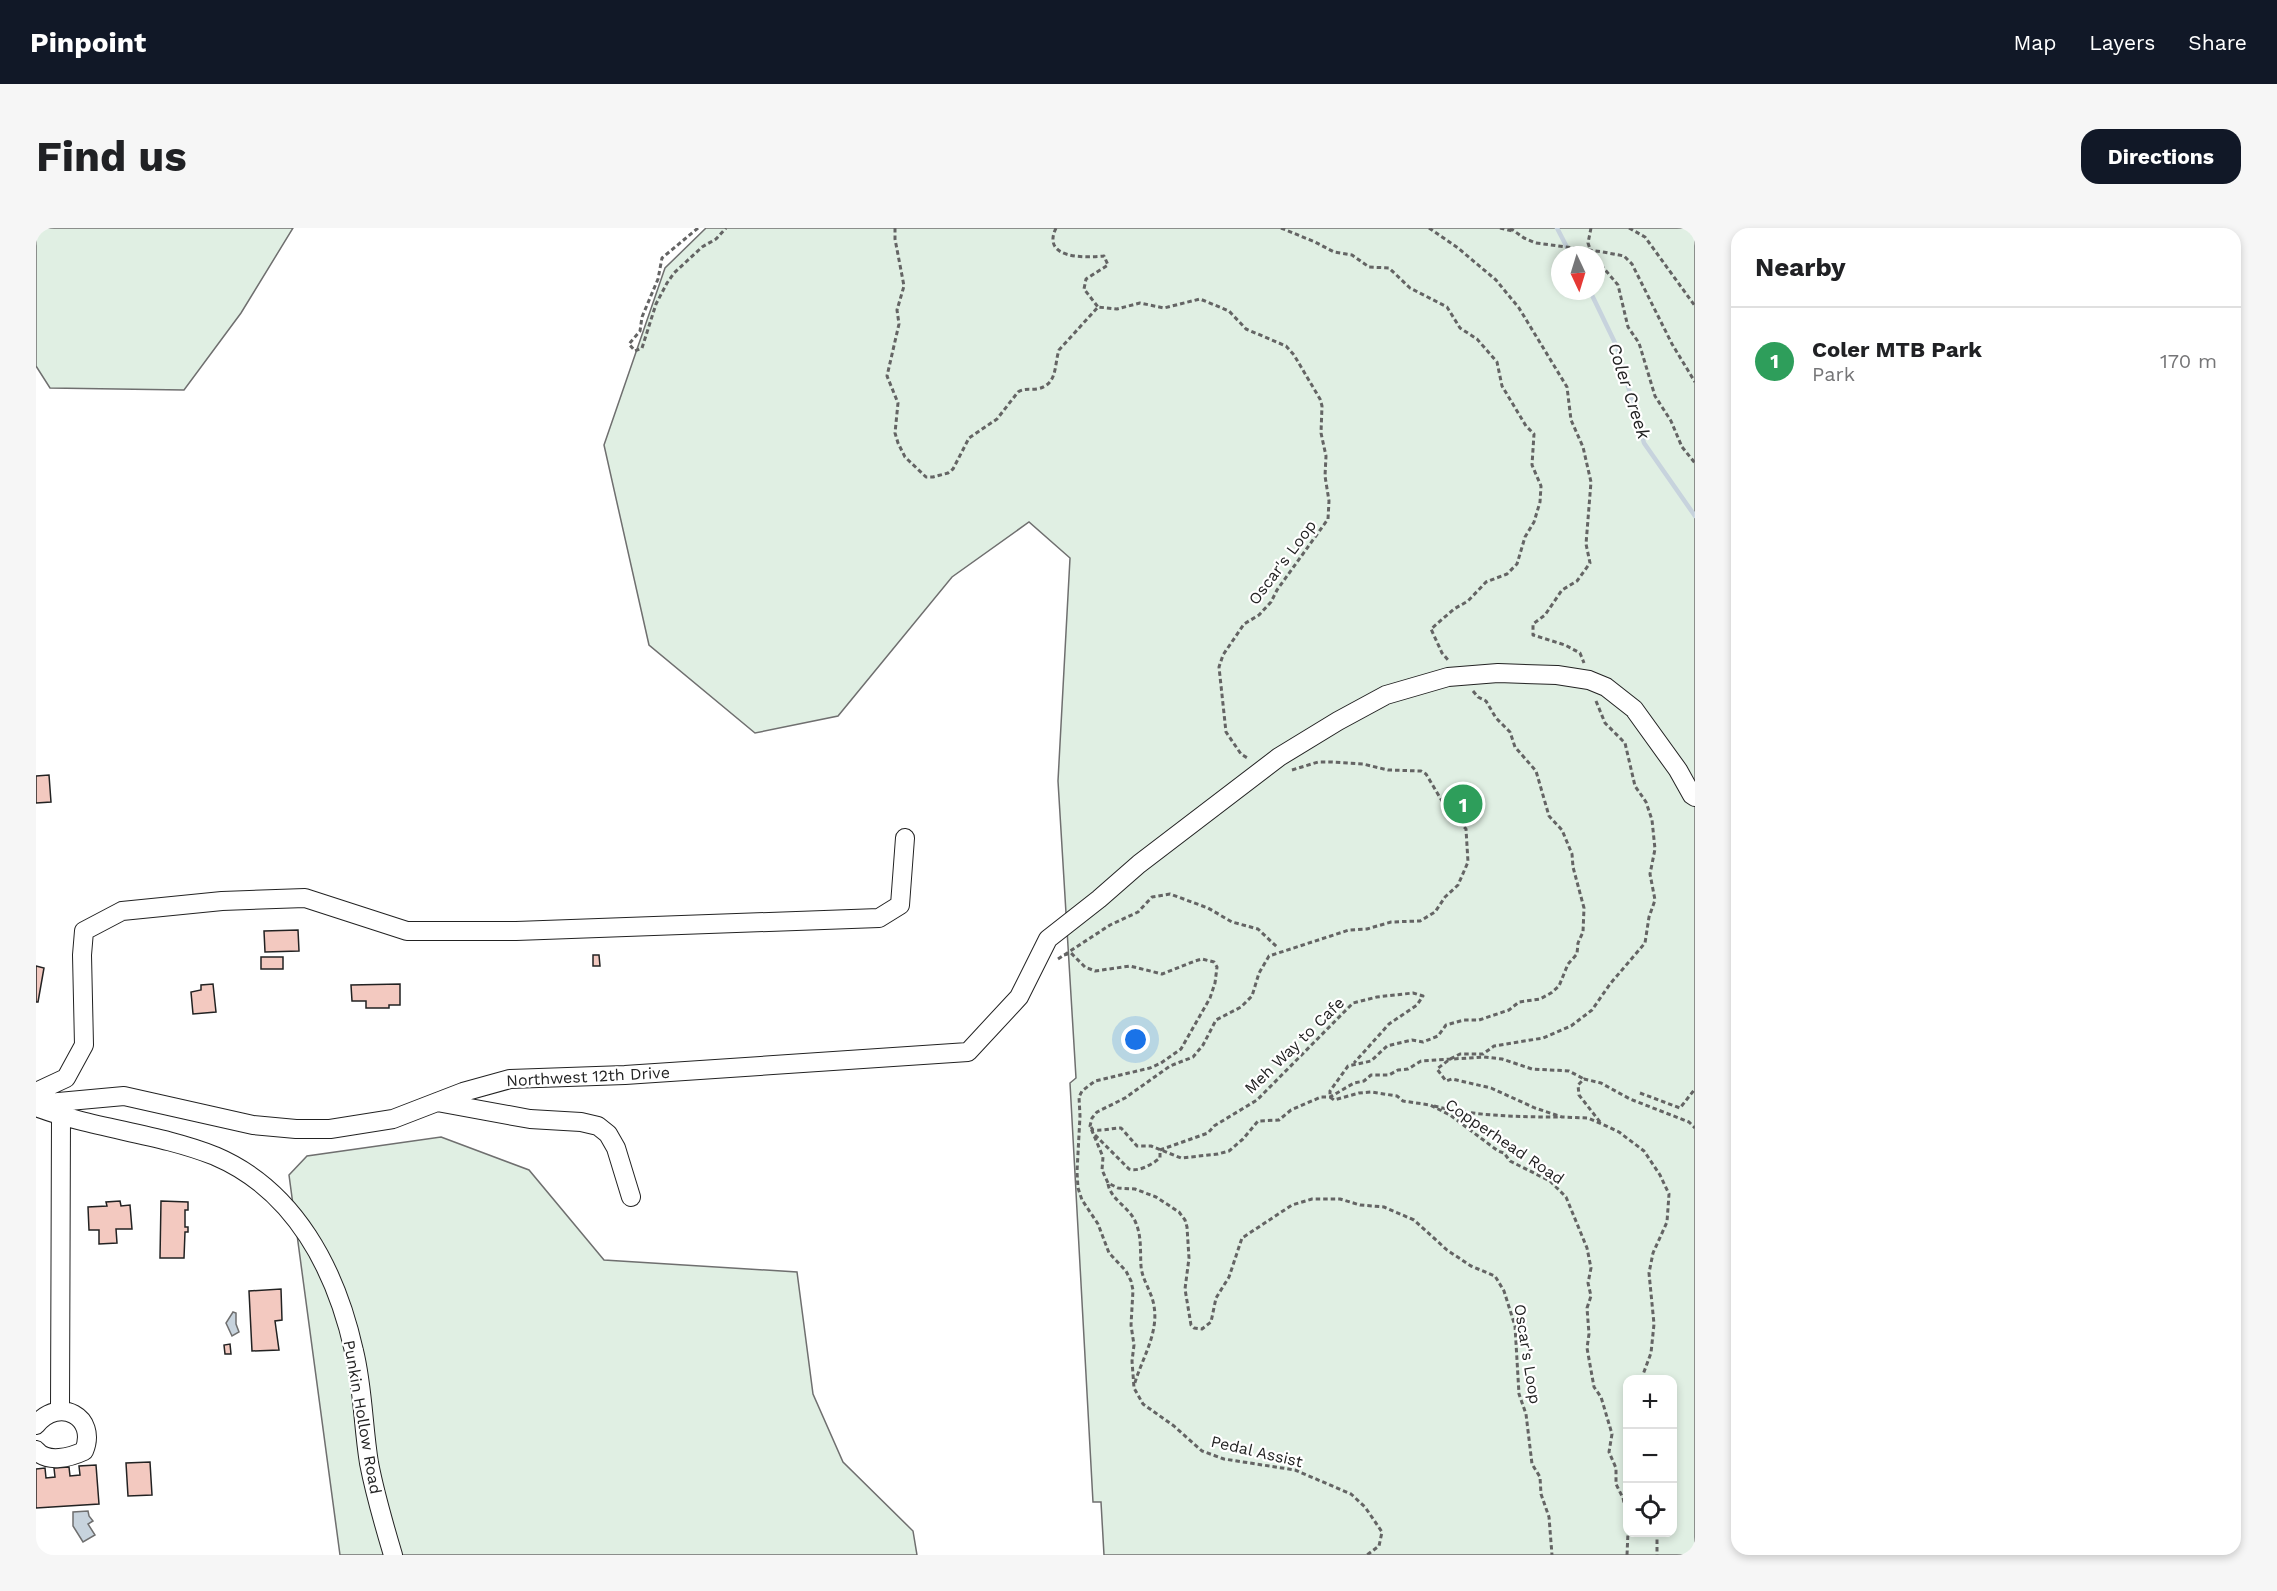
<!DOCTYPE html>
<html lang="en">
<head>
<meta charset="utf-8">
<style>
  :root { --surface:#fff; --page:#f6f6f6; --text:#202124; --muted:#757577; --line:#e0e0e0; --accent:#111827 }
  body { margin:0; font-family:"Work Sans",sans-serif; background:var(--page); color:var(--text) }
  .controls { position:absolute; right:18px; bottom:18px; display:grid; overflow:hidden; border-radius:12px; box-shadow:0 3px 9px #0003 }
  .controls button { width:54px; height:54px; display:grid; place-items:center; padding:0; border:0; border-bottom:2px solid var(--line); background:var(--surface); color:var(--text); font:30px sans-serif }
  .compass { position:absolute; left:1515px; top:18px; width:54px; height:54px; border-radius:50%; background:var(--surface); box-shadow:0 3px 9px #0003; rotate:176deg }
  .you { position:absolute; left:1100px; top:812px; width:21px; height:21px; margin:-15px; border:4px solid #fff; border-radius:50%; background:#1a73e8; box-shadow:0 0 0 9px #1a73e833 }
  .badge { display:grid; place-items:center; width:39px; height:39px; border-radius:50%; background:var(--accent); color:#fff; font-size:20px; font-weight:700 }
  .pin { position:absolute; translate:-50% -50%; border:3px solid #fff; box-shadow:0 2px 6px #0006 }
  .list { margin:0; padding:0; list-style:none }
  h2 { display:flex; justify-content:space-between; align-items:center; height:78px; margin:0; padding:0 24px; font-size:26px }
  h2 small { font-size:20px; font-weight:400; color:var(--muted) }
  .list li { display:grid; grid-template-columns:39px 1fr auto; gap:18px; align-items:center; box-sizing:border-box; height:108px; padding:0 24px; border-top:2px solid var(--line) }
  .list b { display:block; font-size:22px; white-space:nowrap }
  .list p { margin:0; font-size:20px; white-space:nowrap; color:var(--muted) }
  .list em { font-size:20px; font-style:normal; color:var(--muted) }
  .icon { flex:none; width:33px; height:33px; fill:none; stroke:currentColor; stroke-width:2; stroke-linecap:round; stroke-linejoin:round }
  .map { position:relative; flex:none; width:1659px; height:1327px; overflow:hidden; border-radius:18px }
  header { display:flex; align-items:center; gap:36px; box-sizing:border-box; height:84px; padding:0 30px; background:var(--accent); color:#fff }
  header strong { font-size:28px }
  nav { display:flex; gap:33px; margin-inline-start:auto; font-size:21px }
  .intro { display:flex; align-items:center; justify-content:space-between; box-sizing:border-box; height:144px; padding:0 36px }
  h1 { margin:0; font-size:42px }
  .button { padding:15px 27px; border-radius:18px; background:var(--accent); color:#fff; font-size:21px; font-weight:700 }
  main { display:flex; gap:36px; padding:0 36px }
  aside { flex:1; background:var(--surface); border-radius:18px; box-shadow:0 3px 9px #0003 }
  .map>svg:first-child { display:block }
  .green { fill:#e0efe3; stroke:#6f6f6f; stroke-width:1.5; fill-rule:evenodd }
  .water { fill:#c7d3dd; stroke:#6f6f6f; stroke-width:1.5 }
  .lines { fill:none; stroke-linecap:round; stroke-linejoin:round }
  .stream { stroke:#c7d3dd; stroke-width:4.5 }
  .building { fill:#f3c9c0; stroke:#222; stroke-width:1.5 }
  .minor-casing { stroke:#222; stroke-width:20 }
  .path { stroke:#646464; stroke-width:3; stroke-dasharray:4.5 3; stroke-linecap:butt }
  .minor { stroke:#fff; stroke-width:18 }
  .path-bridge { stroke:#646464; stroke-width:3; stroke-dasharray:4.5 3; stroke-linecap:butt }
  .labels { text-anchor:middle; stroke-width:4.5; stroke-linejoin:round; paint-order:stroke }
  .street-label { font-size:16px; fill:#222; stroke:#fff }
  .water-label { font-size:18px; font-style:italic; fill:#222; stroke:#fff }
</style>
</head>
<body>
<header>
<strong>Pinpoint</strong>
<nav><a>Map</a><a>Layers</a><a>Share</a></nav>
</header>
<div class="intro"><h1>Find us</h1><a class="button">Directions</a></div>
<main>
<div class="map">
<svg width="1659" height="1327" viewBox="0 0 1659 1327">
  <rect width="100%" height="100%" fill="#fff"/>
  <path class="green" d="M0,0h257l-52,85 -57,77 -134,-2 -14,-22z
    M670,0h989v1327h-591l-3,-53h-8l-23,-419 6,-5 -18,-297 12,-223 -41,-36 -77,55 -114,139 -83,17 -106,-88 -45,-200 61,-177zM1524,27h36v36h-36zM1592,1152h44v152h-44z
    M405,909l88,33 75,90 193,12 16,122 30,68 70,69 4,24h-577l-51,-380 18,-19z"/>
  <path class="water" d="M197,1084l3,1v11l3,8 -7,4 -6,-13z
    M52,1283l1,5 4,5 -5,3 7,11 -12,7 -10,-16v-14z"/>
  <g class="lines">
    <path class="stream" d="M1521,0l14,27
      M1554,63l27,56 27,96 51,73"/>
  </g>
  <path class="building" d="M13,547l2,27 -15,1v-27z
    M262,702l1,21 -34,1 -1,-21z
    M557,727h6l1,11h-7z
    M225,729h22v12h-22z
    M0,738l8,2 -6,34h-2z
    M177,756l3,28 -23,2 -2,-22 10,-2v-5z
    M364,756v21h-11v3h-23v-7h-14l-1,-16z
    M84,973l1,5 9,-1 2,24h-16l1,14 -18,1v-14h-10l-1,-23 19,-1 -1,-4z
    M125,973l27,1v8h-3v17h3v5h-3l-1,26h-24z
    M245,1061l1,31 -7,1 4,29 -27,1 -3,-60z
    M194,1116l1,10h-6l-1,-9z
    M114,1234l2,33 -24,1 -2,-33z
    M60,1237l3,39 -63,4v-39l9,-1 1,10 9,-1 -1,-9 15,-1 1,9 10,-1 -1,-9z"/>
  <g class="lines">
    <g class="minor-casing">
      <path id="minor" d="M0,864l30,-14 18,-33 -2,-90 2,-24 38,-20 100,-10 83,-3 102,33h109l363,-13 21,-13 5,-67
        M401,874l93,17 51,3 17,4 10,8 8,14 15,49
        M0,876l88,-8 129,29 43,4h34l63,-10 70,-27 47,-13 115,-4 343,-23 51,-55 29,-58 51,-40 40,-35 140,-107 59,-36 48,-26 62,-18 50,-4 59,2 32,5 17,7 28,22 44,61 14,25 3,2
        M0,879c58,22 121,26 179,49 80,34 121,114 139,195 9,36 9,75 15,112 6,31 15,62 24,92
        M24,1183l1,-295
        M0,1197c23,-29 62,-8 48,26 -13,6 -37,13 -48,-1"/>
    </g>
    <path class="path" d="M662,0l-36,30 -4,21 -16,38 -2,14 -11,13 6,7 7,-3 14,-44 11,-21 7,-10 28,-26 14,-8 10,-11
      M859,0v11l9,47 -7,24 2,14 -12,52 11,27 -3,30 3,10 7,14 21,20h7l15,-4 5,-4 16,-31 28,-19 21,-27c6,-4 11,-2 19,-3 21,-4 17,-24 22,-39l39,-43 19,2 23,-6 24,5 36,-9 29,12 17,18 40,17 8,9 26,44 2,7 -1,27 5,23 -1,20 4,25 -1,18 -51,71 -6,12 -12,13 -15,9 -21,31 -4,12 7,65 15,22 8,5
      M1020,0c-15,31 29,30 48,28l4,9 -22,14 -2,10 14,18
      M1245,0l34,14 19,10 18,3 17,12 20,1 21,20 37,19 13,21 17,11 20,23 5,24 24,40 8,8 -2,31 9,21 -1,16 -6,20 -9,15 -8,27 -10,10 -21,8 -18,19 -14,8 -23,20 11,24 6,7
      M1393,0l29,20 38,32 23,28 48,79 4,33 12,27 8,35 -5,62 4,19 -13,18 -15,9 -17,25 -12,9v11l32,10 15,8 4,10
      M1464,0l12,3
      M1474,0l14,10 12,5
      M1555,0l-3,15 4,12
      M1593,0l16,9 50,69
      M1567,24l21,4 8,8 40,80 23,38
      M1560,31l22,26 10,42 11,16 16,53 16,25 11,26 13,16
      M1437,463l5,6 8,4 10,17 14,14 5,15 21,24 13,45 13,14 10,24 1,13 11,41 -1,24 -5,11 -1,11 -9,10 -9,22 -8,7 -11,6 -21,3 -10,8 -30,10h-15l-18,5 -8,11 -15,6 -11,-2 -25,6 -16,15 -23,5 -18,25v6l4,3 25,-7 12,-1 26,4 6,5 27,4 20,10 48,36 6,2 6,8 40,20 16,16 21,51 4,20 -3,15 3,13 -4,12 2,26 -2,14 7,39 7,10 11,37 -3,18 7,16v16l7,14 5,23
      M1560,473l9,22 20,20 10,43 11,16 6,18 3,29 -5,25 5,26 -6,17 -4,26 -35,41 -18,26 -21,16 -28,12 -49,8 -11,8h-23l-10,5 -13,10 9,12 6,-2 39,9 44,20 27,9 26,1 14,6 17,8 25,19 16,24 9,19 -2,28 -14,31 -4,20 5,51 -3,29 -10,27
      M1256,542l26,-8h13l32,2 25,6 33,1 5,3 19,32 21,23 2,33 -10,23 -13,12 -10,15 -15,9 -29,1 -24,7 -18,1 -80,26 -10,17 -7,23 -11,11 -25,13 -13,25 -10,12 -23,9 -45,32 -28,14 -5,6 -2,8 13,31 -1,13 6,13 10,5 17,1 21,8 23,15 6,8 2,7 2,31 -4,31 6,36 3,3 8,1 9,-7 5,-24 13,-21 13,-39 50,-33 20,-6h28l20,6 24,2 30,13 33,30 24,16 24,10 9,15 11,35 4,68 7,20 6,50 8,13 1,17 8,23 3,38
      M1028,727l7,-2 14,14 10,4 35,-5 32,8 33,-13 7,-2 12,3 3,5 -2,16 -5,15 -29,51 -20,14 -11,5 -55,13 -13,10 -3,6 1,19 -3,56 1,16 4,12 16,24 11,29 17,18 5,10 2,9 -2,35 3,20 -2,16 2,27 9,16 31,22 28,25 22,8 71,11 56,24 14,13 17,25 -3,14 -12,9
      M1022,731l52,-34 28,-13 14,-15 18,-3 38,14 24,14 26,7 19,18
      M1604,865l40,15 15,-19
      M1398,878c40,10 84,11 125,11
      M1564,894l-21,-27 -1,-10 6,-6 17,4 29,16 59,23 6,6
      M1055,899l2,3c13,1 18,-2 28,-2l16,18h14l30,12 37,-4 11,-3 14,-12 15,-18 21,-1 12,-10 30,-13h9l24,-14 10,-2 7,-6h18l9,-5 10,-1 13,-8 63,-4 18,2 30,10 37,2 15,8
      M1059,907l34,34c10,3 22,-4 31,-11v-8l48,-17 6,-7 43,-26 96,-97 24,-6 36,-4 10,3 -6,9 -28,19 -35,39
      M1072,956c3,16 21,23 27,37 7,15 5,30 6,45 1,14 11,26 13,40 5,28 -13,54 -20,80
      M1621,1304v23
      M1591,1327l1,-23"/>
    <use href="#minor" class="minor"/>
    <path class="path-bridge" d="M1500,15l67,9"/>
  </g>
  <g class="labels">
    <g class="street-label">
      <text transform="translate(1246 334) rotate(-53)" y="6">Oscar's Loop</text>
      <text transform="translate(1258 817) rotate(-44)" y="6">Meh Way to Cafe</text>
      <text transform="translate(552 848) rotate(-3)" y="6">Northwest 12th Drive</text>
      <text transform="translate(1469 913) rotate(34)" y="6">Copperhead Road</text>
      <text transform="translate(1492 1126) rotate(81)" y="6">Oscar's Loop</text>
      <text transform="translate(327 1189) rotate(80)" y="6">Punkin Hollow Road</text>
      <text transform="translate(1221 1223) rotate(13)" y="6">Pedal Assist</text>
    </g>
    <g class="water-label">
      <text transform="translate(1593 163) rotate(72)" y="6">Coler Creek</text>
    </g>
  </g>
</svg>
<div class="controls">
<button>+</button>
<button>−</button>
<button><svg class="icon" aria-label="locate" viewBox="0 0 24 24"><circle cx="12" cy="12" r="6"/><path d="M12 2v4M12 18v4M2 12h4M18 12h4"/></svg></button>
</div>
<svg class="compass" viewBox="-18 -18 36 36"><path d="M0-13l5 13h-10z" fill="#e53935"/><path d="M0 13l5-13h-10z" fill="#757577"/></svg>
<div class="you"></div>
<div class="pin badge" style="left:1427px;top:576px;background:#2e9e5b">1</div>
</div>
<aside>
<h2>Nearby<small></small></h2>
<ul class="list">
<li><span class="badge" style="background:#2e9e5b">1</span><div><b>Coler MTB Park</b><p>Park</p></div><em>170 m</em></li>
</ul>
</aside>
</main>
</body>
</html>
